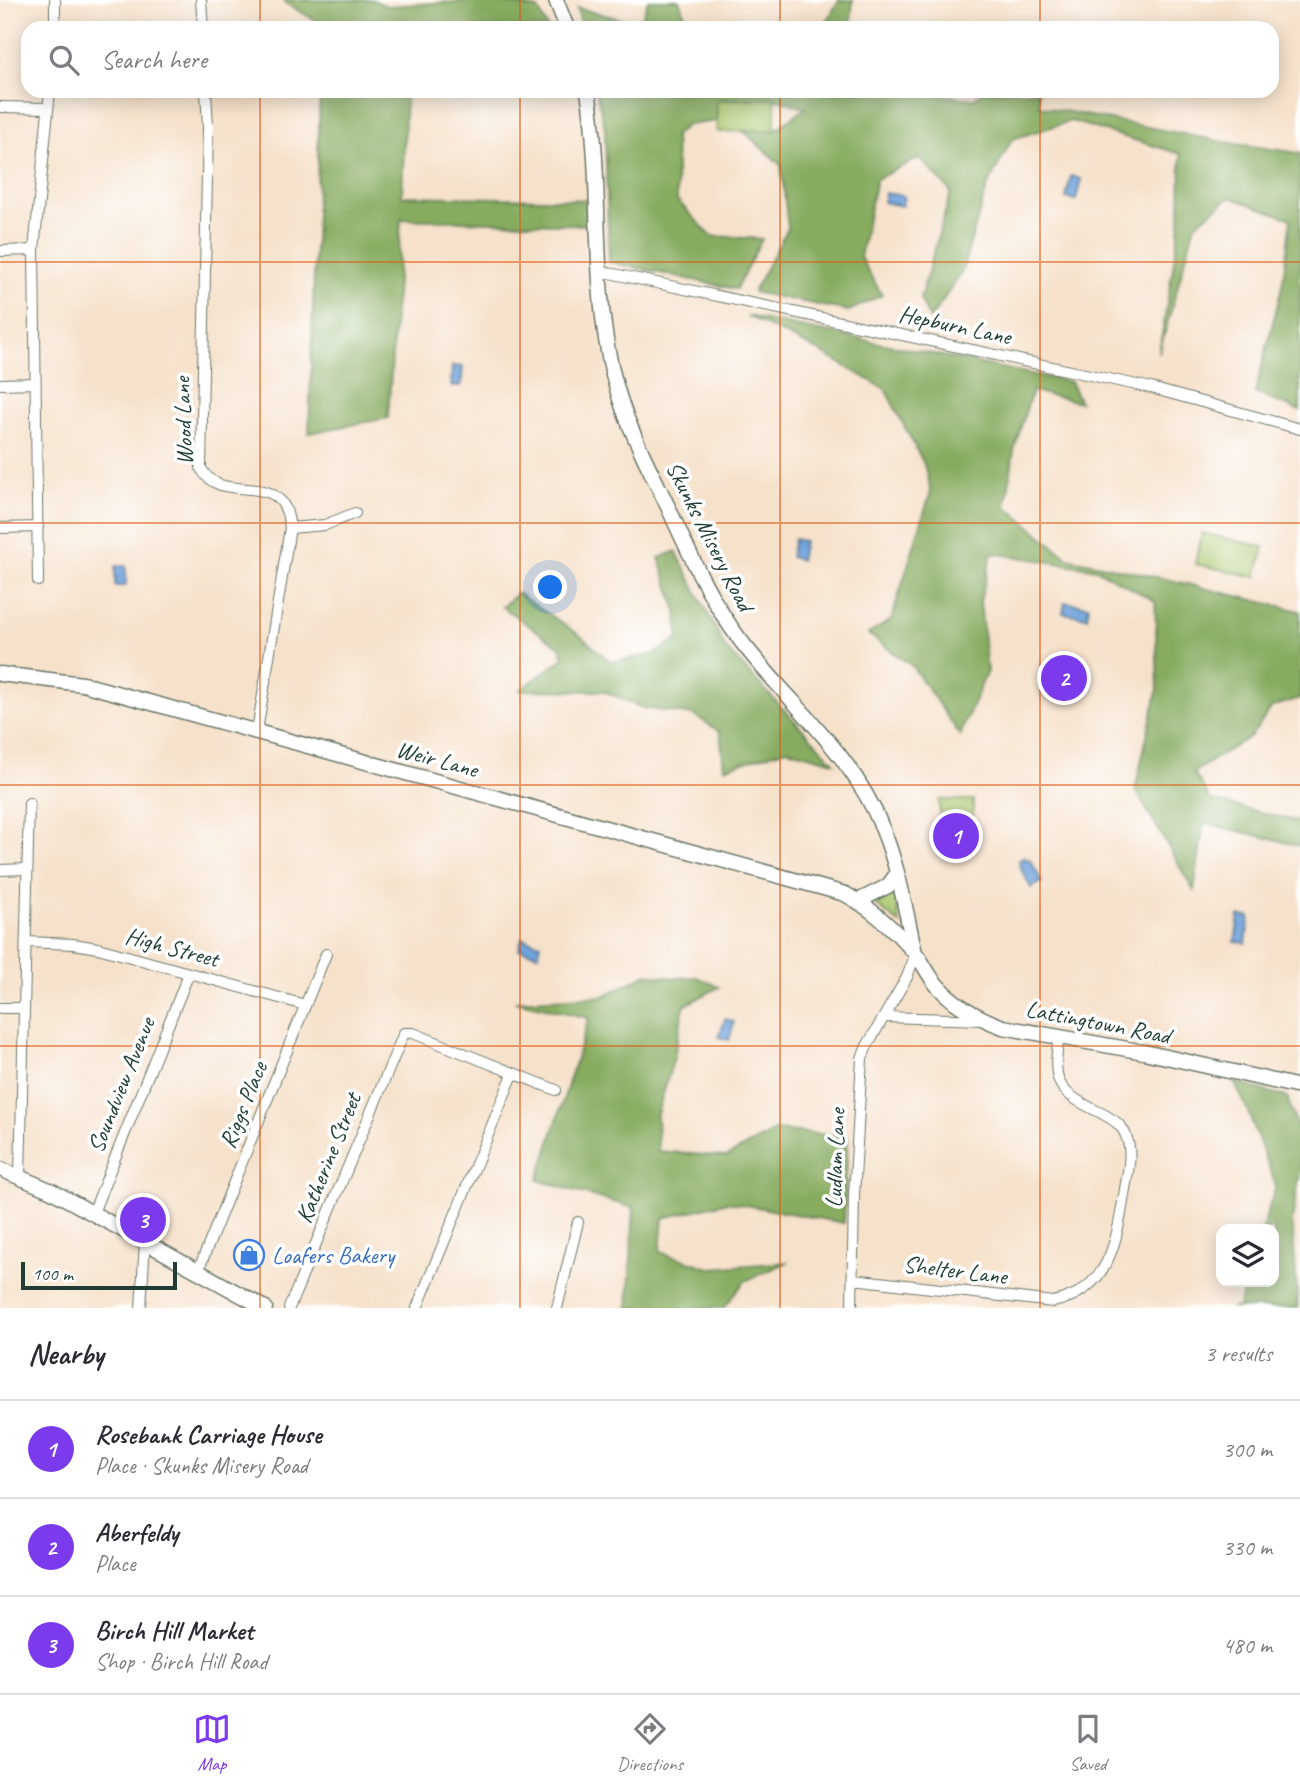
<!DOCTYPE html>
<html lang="en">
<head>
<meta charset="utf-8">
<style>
  :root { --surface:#fff; --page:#f2f2f3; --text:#2b2b33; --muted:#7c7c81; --line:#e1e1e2; --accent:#7c3aed }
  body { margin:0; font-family:Caveat,sans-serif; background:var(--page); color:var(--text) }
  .controls { position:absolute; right:21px; bottom:21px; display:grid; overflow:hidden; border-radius:14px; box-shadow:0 4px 18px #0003 }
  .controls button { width:63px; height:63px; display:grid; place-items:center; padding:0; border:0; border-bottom:2px solid var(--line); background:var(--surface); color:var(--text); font:35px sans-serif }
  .scale { position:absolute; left:21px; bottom:18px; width:156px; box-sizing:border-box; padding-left:7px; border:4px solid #1f3d34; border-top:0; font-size:19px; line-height:24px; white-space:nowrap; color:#1f3d34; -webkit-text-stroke:5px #fff; paint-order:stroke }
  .you { position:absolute; left:551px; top:588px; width:24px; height:24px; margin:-18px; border:5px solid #fff; border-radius:50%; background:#1a73e8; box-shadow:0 0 0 10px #1a73e833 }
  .badge { display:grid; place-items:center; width:46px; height:46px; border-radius:50%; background:var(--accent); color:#fff; font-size:23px; font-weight:700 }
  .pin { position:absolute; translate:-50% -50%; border:4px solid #fff; box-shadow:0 2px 7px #0006 }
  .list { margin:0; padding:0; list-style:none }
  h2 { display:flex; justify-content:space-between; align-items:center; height:91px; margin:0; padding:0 28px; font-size:30px }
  h2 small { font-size:23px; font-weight:400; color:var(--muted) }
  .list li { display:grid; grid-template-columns:46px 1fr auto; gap:21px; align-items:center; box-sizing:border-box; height:98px; padding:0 28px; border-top:2px solid var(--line) }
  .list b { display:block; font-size:26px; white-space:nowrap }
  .list p { margin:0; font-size:23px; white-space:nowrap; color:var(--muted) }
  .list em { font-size:23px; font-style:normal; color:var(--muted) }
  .icon { flex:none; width:38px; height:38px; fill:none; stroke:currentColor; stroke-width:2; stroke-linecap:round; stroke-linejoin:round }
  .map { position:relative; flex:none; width:1300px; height:1308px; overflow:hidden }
  .search { position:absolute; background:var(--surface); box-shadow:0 4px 18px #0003; left:21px; right:21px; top:21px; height:77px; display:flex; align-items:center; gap:18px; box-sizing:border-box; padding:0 24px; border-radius:21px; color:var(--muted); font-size:26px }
  .sheet { height:385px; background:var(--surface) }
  nav { display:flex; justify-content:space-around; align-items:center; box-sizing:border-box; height:98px; border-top:2px solid var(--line); background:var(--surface); font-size:19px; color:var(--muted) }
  nav a { display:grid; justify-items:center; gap:4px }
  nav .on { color:var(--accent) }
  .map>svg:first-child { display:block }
  .green { fill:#aac76e; stroke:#648251; stroke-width:2 }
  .forest { fill:#87ac61; stroke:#53744a; stroke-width:2 }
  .water { fill:#71a2db; stroke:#487088; stroke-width:2 }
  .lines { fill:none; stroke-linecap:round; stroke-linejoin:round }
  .street-casing { stroke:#6a7668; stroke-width:12 }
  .secondary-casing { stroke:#6a7668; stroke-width:17 }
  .street { stroke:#fff; stroke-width:10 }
  .secondary { stroke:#fff; stroke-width:14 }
  .grid { fill:none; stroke:#de580e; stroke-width:2; stroke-opacity:0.55 }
  .labels { text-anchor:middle; stroke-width:7; stroke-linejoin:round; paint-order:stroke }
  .street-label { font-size:24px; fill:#1f3d34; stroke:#fff }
  .shop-label { font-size:24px; fill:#366cbe; stroke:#fff; text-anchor:start }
</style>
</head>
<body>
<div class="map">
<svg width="1300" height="1308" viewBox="0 0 1300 1308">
  <rect width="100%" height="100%" fill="#fff"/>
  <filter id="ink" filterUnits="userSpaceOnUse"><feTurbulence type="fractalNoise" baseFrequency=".0143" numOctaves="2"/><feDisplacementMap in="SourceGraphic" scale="14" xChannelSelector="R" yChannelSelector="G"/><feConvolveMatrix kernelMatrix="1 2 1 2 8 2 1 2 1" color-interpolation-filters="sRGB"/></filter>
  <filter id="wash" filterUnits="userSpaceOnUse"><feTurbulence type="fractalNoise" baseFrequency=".00686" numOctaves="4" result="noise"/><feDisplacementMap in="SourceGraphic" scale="28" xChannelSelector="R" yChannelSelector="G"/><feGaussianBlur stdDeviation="1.57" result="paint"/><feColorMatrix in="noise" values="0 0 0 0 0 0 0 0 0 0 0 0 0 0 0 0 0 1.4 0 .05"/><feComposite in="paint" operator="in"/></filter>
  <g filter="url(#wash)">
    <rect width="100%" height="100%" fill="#f6e1ca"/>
    <path class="green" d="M775,98v32l-58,2 -1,-32z
      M1202,533l62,14 -8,30 -61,-13z
      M939,800h34v17h-33z
      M894,889l6,35 -25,-20z"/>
    <path class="forest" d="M285,0h88l14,6 100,-6 51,9 10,19h-226v-4l-37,-21z
      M648,0h31l9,24 13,4h-119l-5,-20 63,16z
      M839,0h14l-3,28h-27z
      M320,91h86l-4,105 187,4 -2,25 -186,-6 -13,199 -79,15z
      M596,91h315l61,8 13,-8h53l1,15 185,36 76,11v258l-45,-18 27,-106 9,-68 -61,-22 -35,28 -36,128 21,-129 1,-70 -110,-33 -59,18 -25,48 -26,87 -31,45 -10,-20 31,-107 -31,-34 -44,21 -16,78 22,38 -33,16 -96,-19 35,-64 -7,-63 -38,-34 32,-1 30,-22 -30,-10 -58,2v21l-30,4 -12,10 2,65 34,36 51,3 -26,50 -127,-27 -4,-134z
      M747,316l323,66 10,20 -48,-11 -18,59 -8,56 62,52 98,21 134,32v87l-28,9 -21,29 -57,36 16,28 90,22v24l-96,-23 -10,68 -59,-102 23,-101 -3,-87 -59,-32 -104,-16 -12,48 7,70 -27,64 -48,-69 -44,-32 23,-14 40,-129 -7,-27 -39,-75 -72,-41z
      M676,551l50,98 108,113 -47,-13 -63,19 -4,-36 -26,-17 -52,-7 -38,-17 -84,-1 44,-32 -4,-11 -58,-40 15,-14 64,43 30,26 43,-8 25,-16 -3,-30 -17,-50z
      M647,974l27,4 23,-1 22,10 -35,19 -10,51 -17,57 1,37 68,6 50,-27 72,7 -4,86 -116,-21 -65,16 -3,34 50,16 78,-6 -43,19 -21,27h-96l6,-100 -96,-28 51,-162 -74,-17 89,-5z
      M1234,1082l53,15 13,40v36l-8,47 6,88h-67l8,-1 7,-25h28v-53h-12l14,-43 -31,-82z"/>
    <path class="water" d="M1071,176l10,3 -5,21 -10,-2z
      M885,193l19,3 -2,10 -19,-4z
      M452,366l11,1 -2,19h-10z
      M794,539l10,2 -4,19 -10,-3z
      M115,566h11v20h-11z
      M1065,602l24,4 -2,11 -24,-4z
      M1025,857l2,4 3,-2 12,23 -11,6 -12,-23 2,-1 -2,-4z
      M1239,916l11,1 -4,26 -11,-1z
      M522,938l19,6 -3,10 -19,-5z
      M725,1019l9,3 -5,18 -10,-3z"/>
  </g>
  <g filter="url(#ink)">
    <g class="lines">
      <g class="street-casing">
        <path id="street" d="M55,0v28
          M201,0l2,28
          M206,91l2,36 -7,341c17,35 67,7 83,38 4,7 5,15 6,22l-33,203
          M0,107l48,1
          M0,251l34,-1
          M600,271l551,117 149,41
          M0,384l36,-1
          M0,528l38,-1
          M290,528l35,-3 30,-12
          M38,581l-4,-331 16,-159
          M0,870l27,-1
          M26,942l47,2 25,4 207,57
          M0,1008h24
          M885,1017l98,3
          M20,1177l9,-374
          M93,1213l96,-240
          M198,1271l128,-317
          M853,1279l200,23c58,-12 64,-63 72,-113 3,-17 8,-37 1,-53 -4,-11 -12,-16 -23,-22 -44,-22 -52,-27 -44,-77
          M141,1308l4,-67
          M289,1308l115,-275h9l143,57
          M417,1308l96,-234
          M557,1308l21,-86
          M852,1308l2,-112 8,-138 5,-12 40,-69 9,-24"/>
      </g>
      <g class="secondary-casing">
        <path id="secondary" d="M556,0l11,28
          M588,91c17,104 -1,213 34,314 12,35 30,68 46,102 21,45 42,94 73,134 49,64 112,112 142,189 16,39 23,83 32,123
          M0,674l83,10 762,210c26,14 51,37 70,59 8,9 13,22 21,31 18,21 42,34 67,43l141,25 156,35
          M858,901l30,-15 8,-11
          M0,1169l52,22 213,117"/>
      </g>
      <use href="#street" class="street"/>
      <use href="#secondary" class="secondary"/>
    </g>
  </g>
  <path class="grid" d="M260,0v28M520,0v28M780,0v28M1040,0v28M260,91v1217M520,91v1217M780,91v1217M1040,91v1217M0,262h1300M0,523h1300M0,785h1300M0,1046h1300"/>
  <defs>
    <g id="shop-ring" transform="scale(1.575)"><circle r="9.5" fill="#fff" stroke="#3f7fe0" stroke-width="1.5"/><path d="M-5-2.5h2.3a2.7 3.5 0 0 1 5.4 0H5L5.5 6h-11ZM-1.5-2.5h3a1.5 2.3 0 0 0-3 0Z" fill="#3f7fe0"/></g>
  </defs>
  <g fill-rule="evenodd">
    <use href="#shop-ring" x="249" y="1255"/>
  </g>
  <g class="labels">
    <g class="street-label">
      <text transform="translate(955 325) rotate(12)" y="8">Hepburn Lane</text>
      <text transform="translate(183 421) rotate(-92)" y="8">Wood Lane</text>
      <text transform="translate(710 536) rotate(63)" y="8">Skunks Misery Road</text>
      <text transform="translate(437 759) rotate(15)" y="8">Weir Lane</text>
      <text transform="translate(172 947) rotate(15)" y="8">High Street</text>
      <text transform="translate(1098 1022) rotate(11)" y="8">Lattingtown Road</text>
      <text transform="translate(121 1085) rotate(-68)" y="8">Soundview Avenue</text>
      <text transform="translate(243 1105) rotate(-68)" y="8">Riggs Place</text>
      <text transform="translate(328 1158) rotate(-68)" y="8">Katherine Street</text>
      <text transform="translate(835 1158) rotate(-88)" y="8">Ludlam Lane</text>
      <text transform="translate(955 1270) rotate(7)" y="8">Shelter Lane</text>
    </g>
    <g class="shop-label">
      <text x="272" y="1263">Loafers Bakery</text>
    </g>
  </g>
</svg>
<div class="controls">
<button><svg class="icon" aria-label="layers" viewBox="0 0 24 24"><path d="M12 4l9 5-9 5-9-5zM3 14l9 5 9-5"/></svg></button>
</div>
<div class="scale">100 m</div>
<div class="you"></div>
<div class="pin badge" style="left:956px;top:836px">1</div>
<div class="pin badge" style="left:1064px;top:678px">2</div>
<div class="pin badge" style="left:143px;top:1220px">3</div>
<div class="search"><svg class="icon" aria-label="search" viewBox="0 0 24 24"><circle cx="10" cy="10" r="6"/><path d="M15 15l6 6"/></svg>Search here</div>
</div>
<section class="sheet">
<h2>Nearby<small>3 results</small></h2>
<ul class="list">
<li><span class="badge">1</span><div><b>Rosebank Carriage House</b><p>Place · Skunks Misery Road</p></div><em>300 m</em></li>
<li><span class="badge">2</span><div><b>Aberfeldy</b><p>Place</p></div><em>330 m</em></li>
<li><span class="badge">3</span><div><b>Birch Hill Market</b><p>Shop · Birch Hill Road</p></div><em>480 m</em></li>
</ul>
</section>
<nav>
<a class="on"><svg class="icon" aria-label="map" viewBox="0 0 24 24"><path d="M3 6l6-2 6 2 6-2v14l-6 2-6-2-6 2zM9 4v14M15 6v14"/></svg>Map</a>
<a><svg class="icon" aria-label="directions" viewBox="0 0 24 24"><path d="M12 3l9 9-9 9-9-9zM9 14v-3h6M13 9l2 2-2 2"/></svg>Directions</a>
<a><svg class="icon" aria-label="saved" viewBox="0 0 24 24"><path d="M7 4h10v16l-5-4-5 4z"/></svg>Saved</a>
</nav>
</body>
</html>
